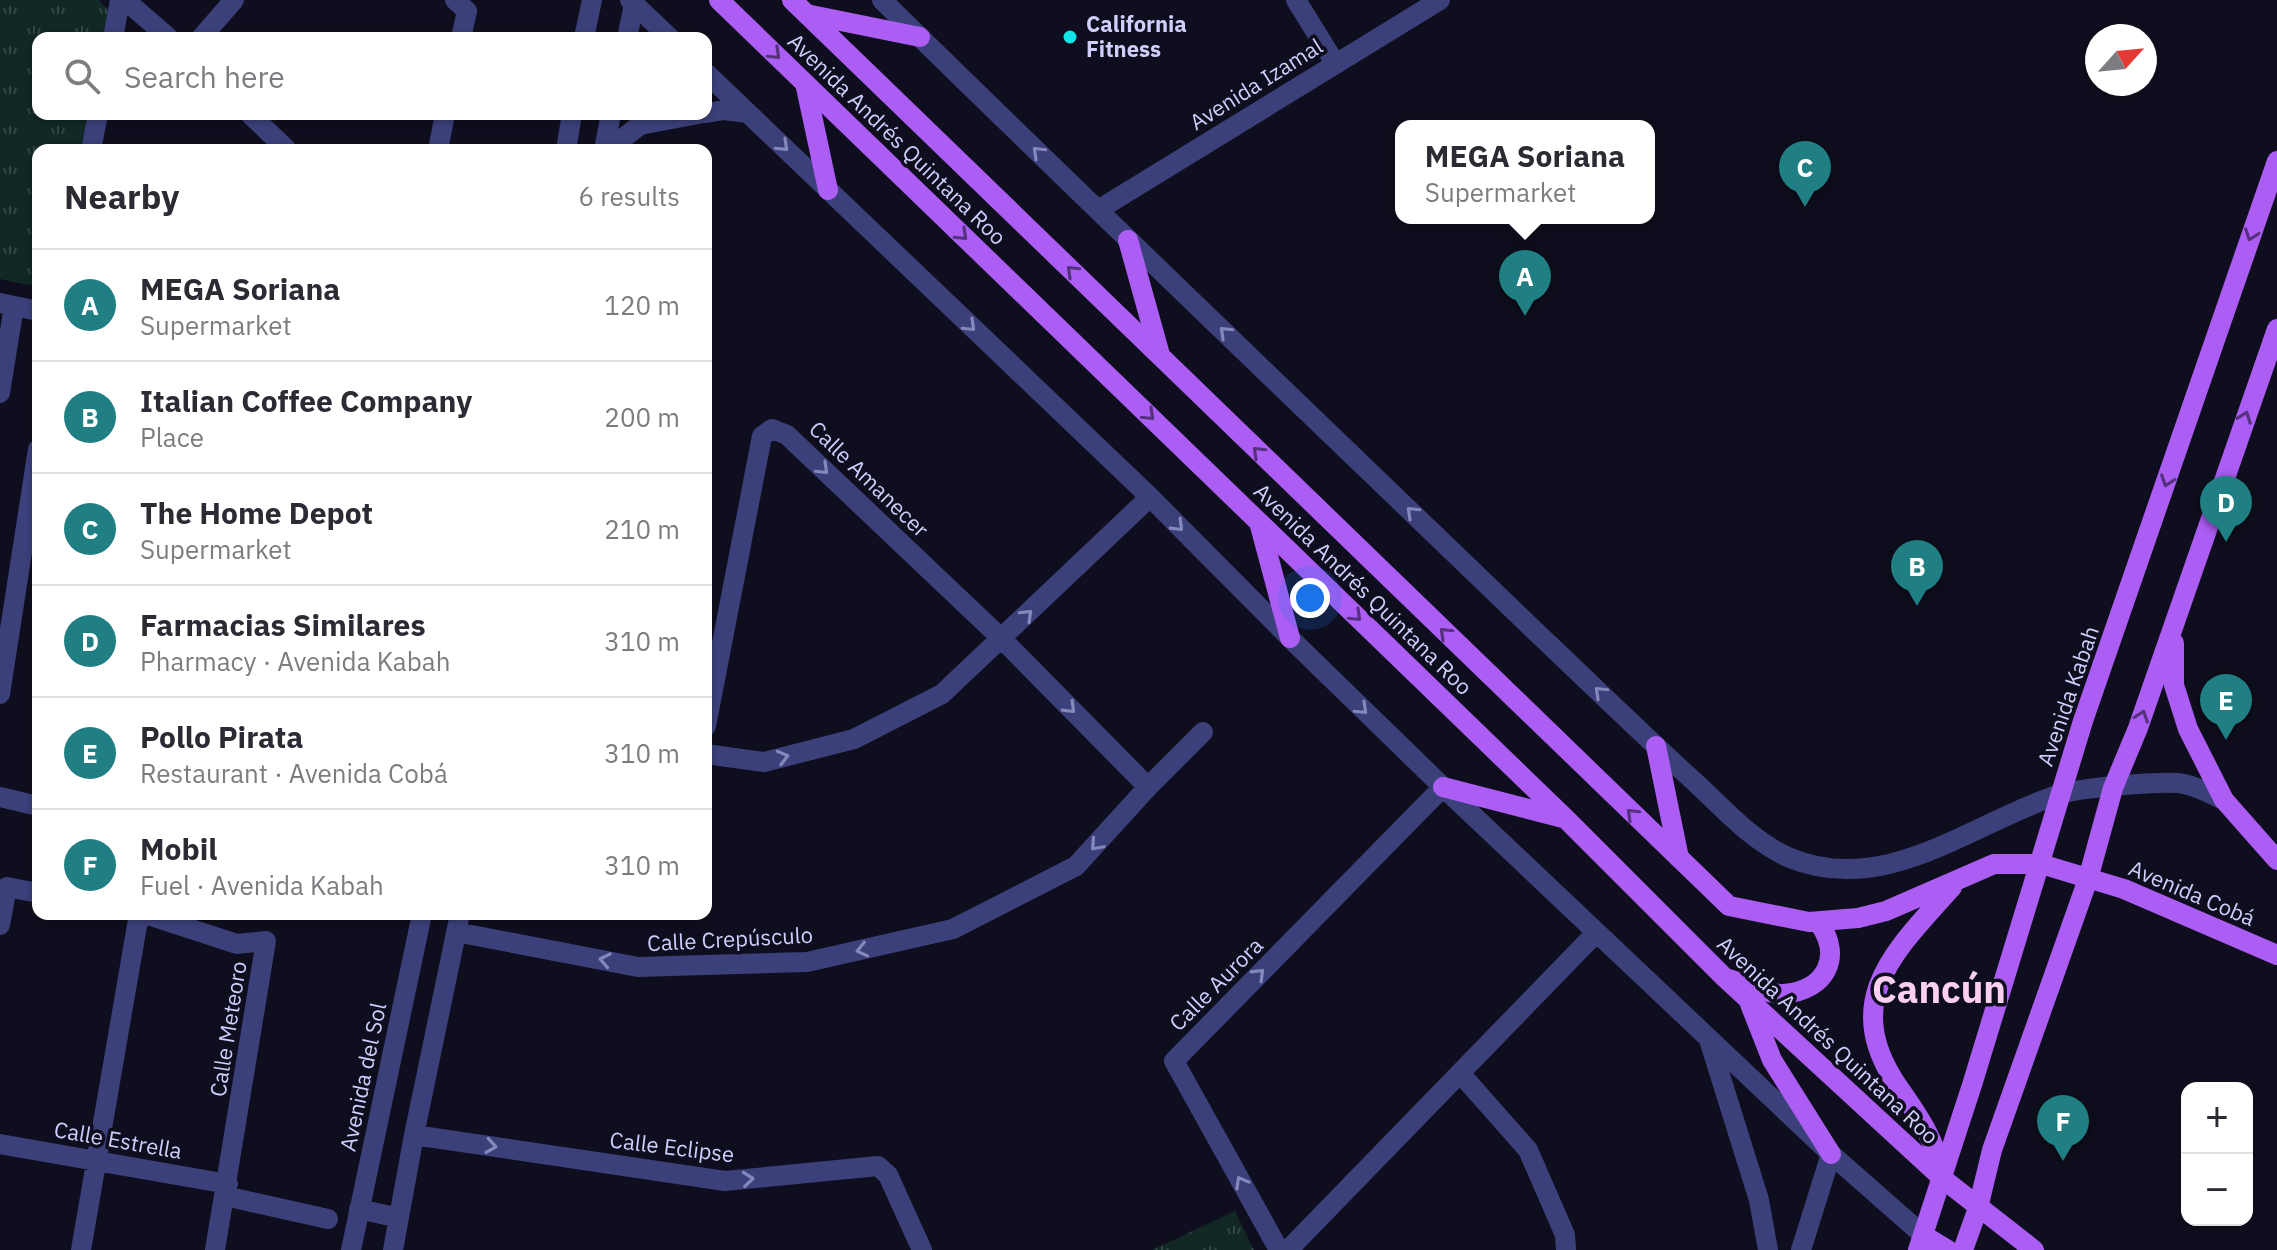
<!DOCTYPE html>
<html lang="en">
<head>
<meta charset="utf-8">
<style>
  :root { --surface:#fff; --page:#f7f7f7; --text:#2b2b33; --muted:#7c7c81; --line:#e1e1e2; --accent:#1f7f83 }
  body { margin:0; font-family:"IBM Plex Sans",sans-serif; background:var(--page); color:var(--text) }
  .controls { position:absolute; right:24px; bottom:24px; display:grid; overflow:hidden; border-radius:16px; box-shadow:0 2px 6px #0004 }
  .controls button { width:72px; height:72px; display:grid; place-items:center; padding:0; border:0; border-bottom:2px solid var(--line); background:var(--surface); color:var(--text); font:40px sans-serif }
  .compass { position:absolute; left:2085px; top:24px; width:72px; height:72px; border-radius:50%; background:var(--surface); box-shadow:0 2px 6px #0004; rotate:63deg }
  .you { position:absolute; left:1310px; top:598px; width:28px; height:28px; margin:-20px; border:6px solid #fff; border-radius:50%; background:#1a73e8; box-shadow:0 0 0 12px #1a73e833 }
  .badge { display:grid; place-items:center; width:52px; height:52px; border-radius:50%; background:var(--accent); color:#fff; font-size:26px; font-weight:700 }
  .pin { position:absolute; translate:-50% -66px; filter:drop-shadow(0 2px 4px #0008) }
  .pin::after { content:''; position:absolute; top:42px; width:28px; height:24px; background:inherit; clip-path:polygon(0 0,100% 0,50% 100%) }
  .popup { position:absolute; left:1395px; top:120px; width:260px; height:104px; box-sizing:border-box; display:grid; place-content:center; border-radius:16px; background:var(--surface); filter:drop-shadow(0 2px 6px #0005); font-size:26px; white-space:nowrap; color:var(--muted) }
  .popup b { font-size:30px; color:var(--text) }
  .popup::after { content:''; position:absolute; left:50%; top:100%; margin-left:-16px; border:16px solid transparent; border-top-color:var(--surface) }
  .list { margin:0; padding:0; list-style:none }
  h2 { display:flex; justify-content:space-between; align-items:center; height:104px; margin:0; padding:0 32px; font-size:34px }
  h2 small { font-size:26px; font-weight:400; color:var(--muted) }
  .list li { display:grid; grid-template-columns:52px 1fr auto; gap:24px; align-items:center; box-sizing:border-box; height:112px; padding:0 32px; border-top:2px solid var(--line) }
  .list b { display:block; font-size:30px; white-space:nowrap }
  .list p { margin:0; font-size:26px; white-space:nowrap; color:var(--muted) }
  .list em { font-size:26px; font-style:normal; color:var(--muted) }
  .icon { flex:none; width:44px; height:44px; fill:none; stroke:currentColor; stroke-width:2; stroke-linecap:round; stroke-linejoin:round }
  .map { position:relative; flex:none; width:2277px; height:1250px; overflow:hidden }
  .search { position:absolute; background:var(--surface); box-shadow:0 2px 6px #0004; left:32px; top:32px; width:680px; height:88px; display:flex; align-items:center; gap:20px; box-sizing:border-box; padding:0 28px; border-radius:16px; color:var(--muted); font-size:30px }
  .panel { position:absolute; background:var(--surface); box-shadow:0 2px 6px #0004; left:32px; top:144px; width:680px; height:776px; border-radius:16px }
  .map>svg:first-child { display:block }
  .park { fill:url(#park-tufts) }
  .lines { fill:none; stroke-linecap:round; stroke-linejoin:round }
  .minor { stroke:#3c407a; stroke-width:20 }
  .major { stroke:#ac5df4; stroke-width:20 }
  .oneway { stroke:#56327e }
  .oneway2 { stroke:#8687bb }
  .poi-dot { fill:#10e6e5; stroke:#0f0e1e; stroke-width:3 }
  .labels { text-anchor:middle; stroke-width:7; stroke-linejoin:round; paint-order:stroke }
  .poi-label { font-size:22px; font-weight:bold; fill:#cfcefc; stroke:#0f0e1e; text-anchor:start }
  .street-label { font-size:22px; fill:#cfcefc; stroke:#0f0e1e }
  .town-label { font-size:38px; font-weight:bold; fill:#fcd0f0; stroke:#0f0e1e }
</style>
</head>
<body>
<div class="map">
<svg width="2277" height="1250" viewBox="0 0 2277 1250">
  <defs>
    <pattern id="park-tufts" width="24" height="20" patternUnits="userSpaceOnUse" patternTransform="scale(2)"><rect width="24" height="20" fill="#112825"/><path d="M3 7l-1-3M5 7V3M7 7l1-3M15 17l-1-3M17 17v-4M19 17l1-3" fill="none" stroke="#334646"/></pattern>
  </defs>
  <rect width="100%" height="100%" fill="#0f0e1e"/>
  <path class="park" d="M0,0h99l14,16 -6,22h-69v76h51l-9,36h-42v137l-38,-8z
    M1235,1211l19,39h-102z"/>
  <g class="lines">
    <path class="minor" d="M125,0l44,38
      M455,0l12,11 -6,27
      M630,0l40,38
      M882,0c216,212 435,421 653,631 54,51 107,103 162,153 29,27 56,58 93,74 95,39 181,-34 267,-63 20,-7 107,-15 127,-11 14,3 27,10 40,16
      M1296,0l39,63
      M113,38l7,-38
      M201,38l33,-38
      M584,38l8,-38
      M627,38l8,-38
      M706,73l444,424 149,150 144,140 388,367 92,81
      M706,113l18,-3 24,3
      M250,114l37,36
      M91,150l7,-36
      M438,150l7,-36
      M566,150l6,-36
      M604,150l7,-36
      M608,150l32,-25 58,-11
      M1098,210l342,-210
      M0,303l38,8
      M0,393l14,-87
      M0,694l38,-245
      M706,726l56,-290 10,-7 15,6 215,204 146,148
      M706,754l58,8 90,-23 88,-45 208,-197
      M0,797l38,9
      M145,914l92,30 29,-3 -51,309
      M0,925l7,-38 31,6
      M456,932l182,35 169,-5 146,-33 123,-63 72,-79 55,-55
      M1710,1043l49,157 9,50
      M1460,1073l68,77 37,85 1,15
      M414,1135l311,46 153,-15 10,9 34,75
      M0,1144l228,40
      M225,1196l103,23
      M359,1209l40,9
      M81,1250l58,-336
      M351,1250l71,-336
      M393,1250l21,-115 46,-221
      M1279,1250l-105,-189 269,-274
      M1288,1250l308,-317
      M1801,1250l30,-96"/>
    <path class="major" d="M719,0l847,819 159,159 217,200 92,72
      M792,0l937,906 80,16 49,-4 28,-7 108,-47h47l83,25 153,66
      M806,14l114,23
      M805,83l23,107
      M1128,240l32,115
      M1259,522l31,116
      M2174,643v42l14,44 36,71 53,60
      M1656,746l23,112
      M1443,787l120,31
      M1729,979c14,4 41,16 55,15 42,-4 59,-37 35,-71
      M1750,1004l22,56 59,94
      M1941,1175c-4,-33 -23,-60 -42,-87 -60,-87 -5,-136 53,-201
      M1923,1235l25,15
      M1918,1250l54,-165 111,-364 194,-560
      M1963,1250l15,-42 14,-58 96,-271 25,-91 25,-60 139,-399"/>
  </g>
  <defs><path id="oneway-chevron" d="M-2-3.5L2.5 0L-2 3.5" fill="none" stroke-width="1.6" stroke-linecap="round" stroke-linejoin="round" transform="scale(2)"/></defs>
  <g class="oneway">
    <use href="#oneway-chevron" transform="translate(775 54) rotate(44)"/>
    <use href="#oneway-chevron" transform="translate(962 235) rotate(44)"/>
    <use href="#oneway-chevron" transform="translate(2251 235) rotate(109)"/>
    <use href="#oneway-chevron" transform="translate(1072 271) rotate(-136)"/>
    <use href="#oneway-chevron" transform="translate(1149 415) rotate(44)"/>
    <use href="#oneway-chevron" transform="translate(2245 417) rotate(-70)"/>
    <use href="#oneway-chevron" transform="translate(1258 452) rotate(-136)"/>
    <use href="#oneway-chevron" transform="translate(2167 481) rotate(109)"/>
    <use href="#oneway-chevron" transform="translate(1356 616) rotate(44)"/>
    <use href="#oneway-chevron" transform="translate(1445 633) rotate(-136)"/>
    <use href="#oneway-chevron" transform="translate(2142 716) rotate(-71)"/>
    <use href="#oneway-chevron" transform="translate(1632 814) rotate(-136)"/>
  </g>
  <g class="oneway2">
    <use href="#oneway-chevron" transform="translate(783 146) rotate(44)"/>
    <use href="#oneway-chevron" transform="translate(1038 152) rotate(-136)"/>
    <use href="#oneway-chevron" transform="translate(970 326) rotate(44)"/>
    <use href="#oneway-chevron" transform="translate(1225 332) rotate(-136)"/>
    <use href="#oneway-chevron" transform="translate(823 469) rotate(44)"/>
    <use href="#oneway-chevron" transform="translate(1412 512) rotate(-136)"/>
    <use href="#oneway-chevron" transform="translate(1178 526) rotate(45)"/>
    <use href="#oneway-chevron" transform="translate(1027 615) rotate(-44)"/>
    <use href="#oneway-chevron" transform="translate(1600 692) rotate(-136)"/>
    <use href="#oneway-chevron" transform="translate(1070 708) rotate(45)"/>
    <use href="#oneway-chevron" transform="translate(1362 709) rotate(44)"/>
    <use href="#oneway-chevron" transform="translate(783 757) rotate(-14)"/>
    <use href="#oneway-chevron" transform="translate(1096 845) rotate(132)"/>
    <use href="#oneway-chevron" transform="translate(862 950) rotate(167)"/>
    <use href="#oneway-chevron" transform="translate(605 960) rotate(-169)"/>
    <use href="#oneway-chevron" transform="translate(1259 974) rotate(-45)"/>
    <use href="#oneway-chevron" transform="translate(491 1146) rotate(9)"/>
    <use href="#oneway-chevron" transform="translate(748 1179) rotate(-6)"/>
    <use href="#oneway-chevron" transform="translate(1241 1182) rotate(-119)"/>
  </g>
  <circle class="poi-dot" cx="1070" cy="37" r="8"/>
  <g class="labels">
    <g class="poi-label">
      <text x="1086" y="32">California<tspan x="1086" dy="25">Fitness</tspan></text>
    </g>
    <g class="street-label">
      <text transform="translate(1256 84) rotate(-32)" y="8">Avenida Izamal</text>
      <text transform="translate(897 139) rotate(44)" y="8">Avenida Andrés Quintana Roo</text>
      <text transform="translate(869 479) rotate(44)" y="8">Calle Amanecer</text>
      <text transform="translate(1363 589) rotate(44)" y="8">Avenida Andrés Quintana Roo</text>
      <text transform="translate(2068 696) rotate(-71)" y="8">Avenida Kabah</text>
      <text transform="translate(2192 893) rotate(23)" y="8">Avenida Cobá</text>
      <text transform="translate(730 939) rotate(-3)" y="8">Calle Crepúsculo</text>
      <text transform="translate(1216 984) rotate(-45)" y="8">Calle Aurora</text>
      <text transform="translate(228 1029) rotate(-81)" y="8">Calle Meteoro</text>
      <text transform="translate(1828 1040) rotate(43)" y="8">Avenida Andrés Quintana Roo</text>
      <text transform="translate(363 1077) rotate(-78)" y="8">Avenida del Sol</text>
      <text transform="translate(118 1140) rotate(10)" y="8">Calle Estrella</text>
      <text transform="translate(672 1147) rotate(7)" y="8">Calle Eclipse</text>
    </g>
    <g class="town-label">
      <text x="1939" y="1003">Cancún</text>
    </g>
  </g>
</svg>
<div class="controls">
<button>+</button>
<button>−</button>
</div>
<svg class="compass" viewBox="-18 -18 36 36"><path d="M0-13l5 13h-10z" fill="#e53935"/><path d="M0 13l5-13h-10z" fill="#7c7c81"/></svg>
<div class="you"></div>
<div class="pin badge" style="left:1525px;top:316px">A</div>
<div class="popup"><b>MEGA Soriana</b>Supermarket</div>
<div class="pin badge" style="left:1917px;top:606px">B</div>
<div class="pin badge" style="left:1805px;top:207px">C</div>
<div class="pin badge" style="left:2226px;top:542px">D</div>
<div class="pin badge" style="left:2226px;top:740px">E</div>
<div class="pin badge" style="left:2063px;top:1161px">F</div>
<div class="search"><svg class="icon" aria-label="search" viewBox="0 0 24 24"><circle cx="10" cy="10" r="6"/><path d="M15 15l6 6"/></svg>Search here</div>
<section class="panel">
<h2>Nearby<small>6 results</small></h2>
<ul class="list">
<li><span class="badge">A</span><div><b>MEGA Soriana</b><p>Supermarket</p></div><em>120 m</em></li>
<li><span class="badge">B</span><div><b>Italian Coffee Company</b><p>Place</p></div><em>200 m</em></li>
<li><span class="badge">C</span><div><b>The Home Depot</b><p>Supermarket</p></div><em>210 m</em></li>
<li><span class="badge">D</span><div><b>Farmacias Similares</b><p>Pharmacy · Avenida Kabah</p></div><em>310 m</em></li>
<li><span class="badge">E</span><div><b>Pollo Pirata</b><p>Restaurant · Avenida Cobá</p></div><em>310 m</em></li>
<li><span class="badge">F</span><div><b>Mobil</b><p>Fuel · Avenida Kabah</p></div><em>310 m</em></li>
</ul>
</section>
</div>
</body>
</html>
